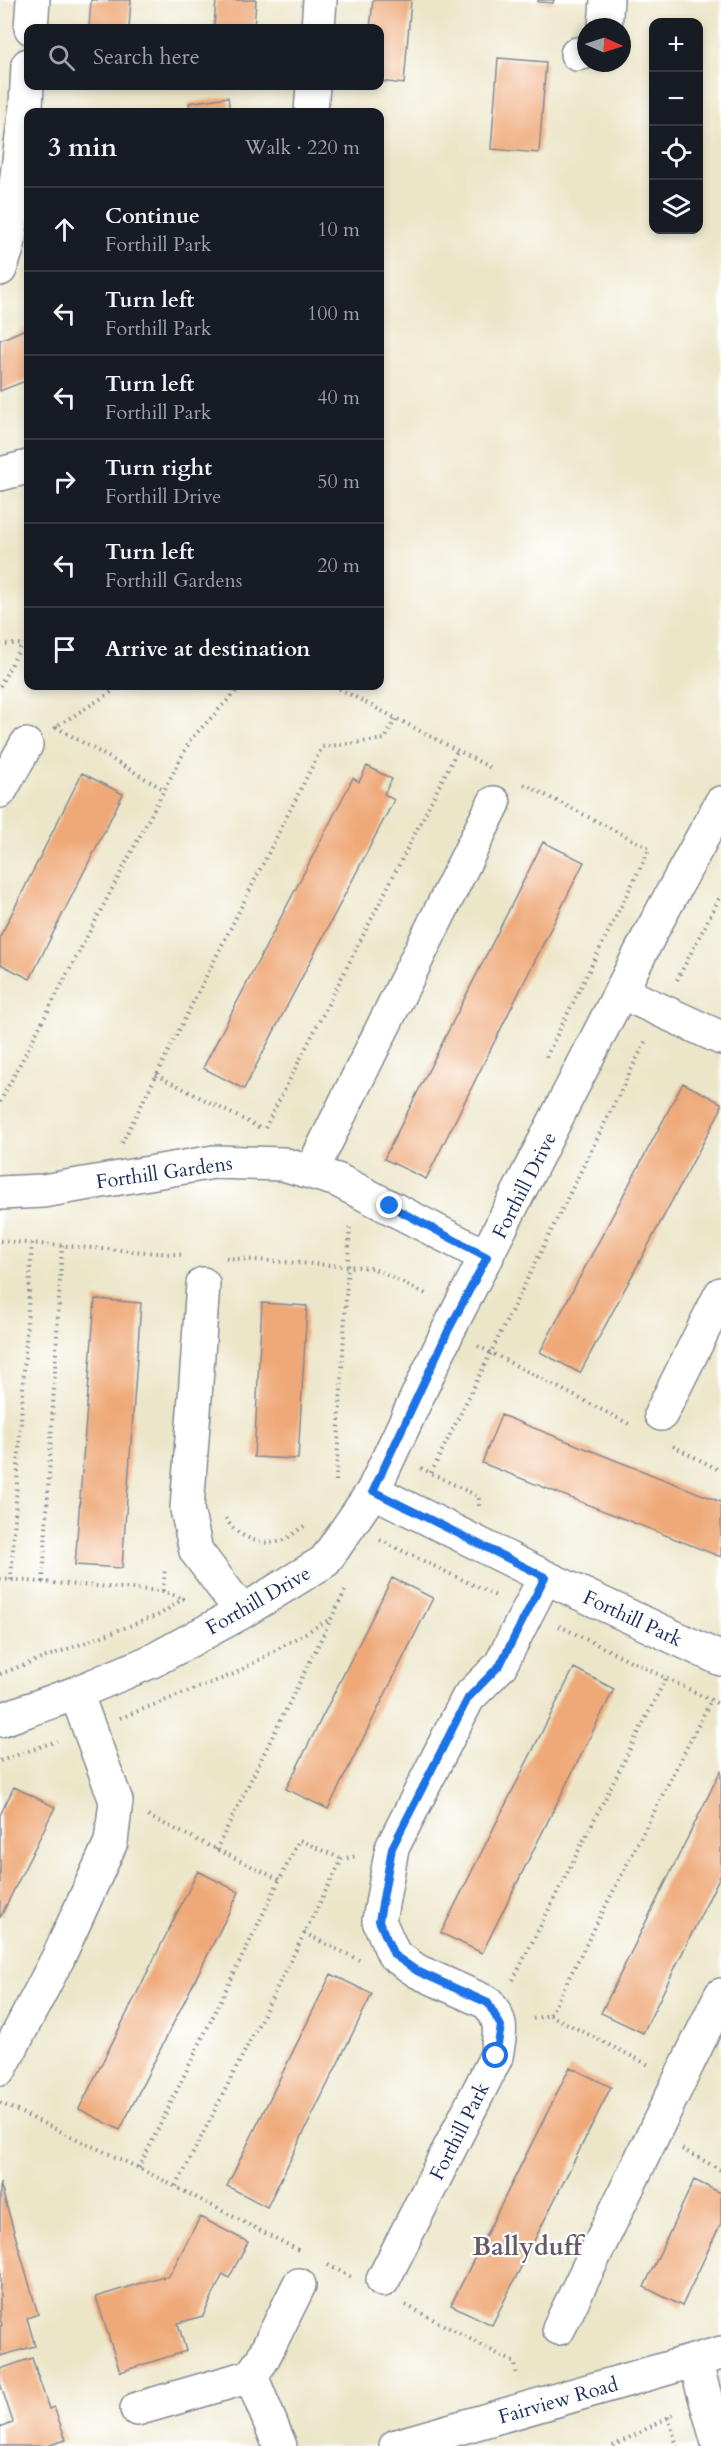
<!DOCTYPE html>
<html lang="en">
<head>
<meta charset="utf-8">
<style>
  :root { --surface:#171b24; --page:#242831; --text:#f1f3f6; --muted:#9ea1a6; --line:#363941 }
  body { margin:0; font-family:Cardo,serif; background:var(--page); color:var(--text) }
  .controls { position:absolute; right:18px; top:18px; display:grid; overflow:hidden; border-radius:12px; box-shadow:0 3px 9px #0003 }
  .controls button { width:54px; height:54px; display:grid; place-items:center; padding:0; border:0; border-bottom:2px solid var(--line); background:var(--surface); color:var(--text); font:30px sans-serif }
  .compass { position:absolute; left:577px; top:18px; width:54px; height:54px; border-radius:50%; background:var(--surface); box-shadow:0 3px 9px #0003; rotate:93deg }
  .stop { position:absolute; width:18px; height:18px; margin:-14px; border:4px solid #1a73e8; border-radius:50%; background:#fff }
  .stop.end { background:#1a73e8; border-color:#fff; box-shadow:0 2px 6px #0008 }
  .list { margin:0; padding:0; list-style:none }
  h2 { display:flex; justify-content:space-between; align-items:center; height:78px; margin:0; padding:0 24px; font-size:26px }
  h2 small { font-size:20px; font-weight:400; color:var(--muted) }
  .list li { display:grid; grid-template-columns:39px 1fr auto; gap:18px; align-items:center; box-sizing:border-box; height:84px; padding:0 24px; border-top:2px solid var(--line) }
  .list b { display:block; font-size:22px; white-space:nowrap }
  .list p { margin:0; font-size:20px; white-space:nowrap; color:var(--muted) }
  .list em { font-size:20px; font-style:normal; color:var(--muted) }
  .icon { flex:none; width:33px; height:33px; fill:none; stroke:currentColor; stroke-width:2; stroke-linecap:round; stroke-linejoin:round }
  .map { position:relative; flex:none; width:721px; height:2446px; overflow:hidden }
  .search { position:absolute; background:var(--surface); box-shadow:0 3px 9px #0003; left:24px; top:24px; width:360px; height:66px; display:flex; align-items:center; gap:15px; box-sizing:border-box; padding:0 21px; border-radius:12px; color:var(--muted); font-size:22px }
  .panel { position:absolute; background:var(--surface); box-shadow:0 3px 9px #0003; left:24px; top:108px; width:360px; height:582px; border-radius:12px }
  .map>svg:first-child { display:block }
  .building { fill:#efa978 }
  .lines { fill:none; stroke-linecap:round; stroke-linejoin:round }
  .minor-casing { stroke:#848a94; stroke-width:36 }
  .path { stroke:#848a94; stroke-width:4; stroke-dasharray:1.5 4.5; stroke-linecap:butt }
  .minor { stroke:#fff; stroke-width:33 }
  .route { stroke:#1a73e8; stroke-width:8 }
  .labels { text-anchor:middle; stroke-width:4.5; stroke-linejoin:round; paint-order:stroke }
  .street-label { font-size:20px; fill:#1b2f5e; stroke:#fff }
  .district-label { font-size:26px; font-weight:bold; fill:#655a67; stroke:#fff }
</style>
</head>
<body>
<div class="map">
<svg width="721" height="2446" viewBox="0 0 721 2446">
  <rect width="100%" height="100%" fill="#fff"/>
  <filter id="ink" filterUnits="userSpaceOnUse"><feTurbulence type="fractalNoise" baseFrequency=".0167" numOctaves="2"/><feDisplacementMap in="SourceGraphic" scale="12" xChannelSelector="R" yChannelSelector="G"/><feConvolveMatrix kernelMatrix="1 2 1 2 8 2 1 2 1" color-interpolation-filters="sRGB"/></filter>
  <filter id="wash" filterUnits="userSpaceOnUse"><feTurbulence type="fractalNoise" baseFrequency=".008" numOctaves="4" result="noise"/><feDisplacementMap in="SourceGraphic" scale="24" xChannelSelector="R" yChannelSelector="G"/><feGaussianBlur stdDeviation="1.35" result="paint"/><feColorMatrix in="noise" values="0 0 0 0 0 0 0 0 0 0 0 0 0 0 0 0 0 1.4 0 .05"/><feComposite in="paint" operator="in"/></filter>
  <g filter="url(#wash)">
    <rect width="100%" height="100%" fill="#ece6c9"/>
    <g id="blocks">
      <path class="building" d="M91,0h40l-2,28h-40z
        M216,0h40l-2,28h-40z
        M373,0h38l-7,84 -24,-3v-53h-10z
        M538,0h16l-1,3 -15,-1z
        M498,58l48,4 -7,91 -48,-4z
        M228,97l2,15h-40l-1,-9z
        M28,328v52l-28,11v-51z
        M367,766l25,13 -8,15 10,6 -150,289 -41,-21 150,-290 6,4z
        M82,773l41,21 -93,185 -30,-15v-27z
        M543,842l41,20 -158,317 -42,-20z
        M683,1083l38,20v6l-141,264 -40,-21z
        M95,1299l46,4 -19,265 -47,-3z
        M262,1303l45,3 -9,153 -44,-2z
        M501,1415l220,87v55l-239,-94z
        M392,1578l41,20 -105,211 -42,-20z
        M574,1668l40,21 -132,264 -41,-20z
        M721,1770v104l-78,159 -42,-20z
        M14,1787l41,20 -55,111v-103z
        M198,1871l41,21 -119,238 -41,-21z
        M331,1974l41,20 -105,213 -40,-21z
        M570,2067l41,20 -119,238 -41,-20z
        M694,2180l27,13v30l-39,83 -38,-19z
        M0,2183l38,131 -11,4 8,28 -35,10v-30l2,-1 -2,-6z
        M200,2217l48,25 -19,36 -6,-4 -20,42 -25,7 8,28 -66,21 -24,-75 67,-21v2l6,-2z
        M32,2358l17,51 5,-2 12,33 -19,6h-47v-19l13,-5 -13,-39v-14z"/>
    </g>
  </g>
  <g filter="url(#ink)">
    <use href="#blocks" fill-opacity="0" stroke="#848a94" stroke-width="1.5"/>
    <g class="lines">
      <g class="minor-casing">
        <path id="minor" d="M605,27l2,-27
          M31,28l2,-28
          M318,28l2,-28
          M577,54l9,-2
          M311,112l2,-26
          M0,269l8,-23 18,-140 2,-41
          M0,474l28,-7
          M0,791l26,-46
          M621,992l100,46
          M314,1173l6,-19 174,-351
          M0,1193l43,-2 171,-29 69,2 54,16 150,77
          M203,1284l-16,225 9,42 46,61
          M661,1414l60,-120
          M373,1491l172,86 176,82
          M0,1720l76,-27 76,-32 90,-49 83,-51 48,-70 75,-160 202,-397 71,-131
          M0,2069l58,-111 53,-116 5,-41 -40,-108
          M383,2280l113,-223c4,-25 8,-33 -8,-54l-71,-32 -23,-16 -15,-34 13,-73 76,-150 32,-32 45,-89
          M559,2328l162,-333
          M695,2361l24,85
          M251,2376l29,70
          M137,2409l114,-33 11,-16 37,-75
          M396,2446l325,-93"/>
      </g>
      <path class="path" d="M0,644h28
        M0,686l22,-42
        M334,686l159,83
        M56,727l109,63
        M54,728l59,-37 5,-5
        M524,784l127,65
        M677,980l44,-85
        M546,1057l104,-209
        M156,1075l104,53
        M0,1102l191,-363 50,-53
        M265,1128l193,-379
        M122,1143l200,-396 63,-8 11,-21
        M0,1241l185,14
        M226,1258l146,10 56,27
        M478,1346l151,78
        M673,1446l48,25
        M421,1468l58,29v9
        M431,1473l215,-433
        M336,1481l14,-257
        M226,1518c8,18 36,29 55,23 9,-3 18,-12 25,-16
        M380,1540l118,57
        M0,1579l163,12 20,8
        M11,1580l21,-337
        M43,1582l19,-337
        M163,1591l2,-23
        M559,1626l162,79
        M0,1674l159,-59 24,-16h5
        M120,1718l114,-44 96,-55
        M0,1761l57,-20
        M148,1816l132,64
        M216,1850l129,-259
        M304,1933l55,27
        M513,1980l153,-302
        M550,2015l101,51
        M533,2019l17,-4 161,-315
        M0,2103l139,65 37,19
        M682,2149l39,21
        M139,2168l160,-328 43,19
        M298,2250l-122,-63 166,-328 15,-3
        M328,2265l23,12
        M406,2305l109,58 2,13
        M668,2417l9,29
        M613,2446l62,-32"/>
      <use href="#minor" class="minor"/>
    </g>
  </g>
  <g class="lines" filter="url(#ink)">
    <path class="route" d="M390,1206l97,51 -39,74 -75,160 172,86 -45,88 -32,33 -76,150 -13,73 15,34 23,16 71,32 13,23 -5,30"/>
  </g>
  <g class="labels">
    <g class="street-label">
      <text transform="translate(164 1172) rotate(-8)" y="7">Forthill Gardens</text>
      <text transform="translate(524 1185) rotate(-63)" y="7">Forthill Drive</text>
      <text transform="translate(258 1600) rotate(-30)" y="7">Forthill Drive</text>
      <text transform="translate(633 1618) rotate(25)" y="7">Forthill Park</text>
      <text transform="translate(459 2131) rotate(-63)" y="7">Forthill Park</text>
      <text transform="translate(558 2400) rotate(-16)" y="7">Fairview Road</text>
    </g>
    <g class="district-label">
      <text x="527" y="2255">Ballyduff</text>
    </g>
  </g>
</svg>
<div class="controls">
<button>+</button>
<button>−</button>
<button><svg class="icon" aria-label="locate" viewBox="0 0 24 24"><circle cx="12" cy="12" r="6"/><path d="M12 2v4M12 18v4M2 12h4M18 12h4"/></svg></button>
<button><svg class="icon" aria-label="layers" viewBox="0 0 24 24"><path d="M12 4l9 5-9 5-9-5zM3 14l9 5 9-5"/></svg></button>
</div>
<svg class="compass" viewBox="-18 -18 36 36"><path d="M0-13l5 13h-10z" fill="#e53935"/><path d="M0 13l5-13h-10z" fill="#9ea1a6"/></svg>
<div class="stop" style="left:496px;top:2056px"></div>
<div class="stop end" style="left:390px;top:1206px"></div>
<div class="search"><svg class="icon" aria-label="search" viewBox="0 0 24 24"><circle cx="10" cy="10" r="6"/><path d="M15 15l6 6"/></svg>Search here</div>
<section class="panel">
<h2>3 min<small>Walk · 220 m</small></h2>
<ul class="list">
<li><svg class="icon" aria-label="ahead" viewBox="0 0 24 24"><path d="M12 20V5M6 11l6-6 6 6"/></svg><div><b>Continue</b><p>Forthill Park</p></div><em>10 m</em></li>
<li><svg class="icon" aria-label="left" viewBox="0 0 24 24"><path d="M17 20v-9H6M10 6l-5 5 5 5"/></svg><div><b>Turn left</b><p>Forthill Park</p></div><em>100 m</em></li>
<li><svg class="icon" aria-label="left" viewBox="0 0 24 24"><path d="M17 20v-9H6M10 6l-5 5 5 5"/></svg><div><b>Turn left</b><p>Forthill Park</p></div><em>40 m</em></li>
<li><svg class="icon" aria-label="right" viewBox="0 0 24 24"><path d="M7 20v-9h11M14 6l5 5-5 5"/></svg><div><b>Turn right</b><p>Forthill Drive</p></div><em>50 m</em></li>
<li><svg class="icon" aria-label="left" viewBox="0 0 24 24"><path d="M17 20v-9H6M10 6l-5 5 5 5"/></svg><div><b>Turn left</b><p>Forthill Gardens</p></div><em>20 m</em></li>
<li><svg class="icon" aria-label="arrive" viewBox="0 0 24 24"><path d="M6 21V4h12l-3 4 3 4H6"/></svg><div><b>Arrive at destination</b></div></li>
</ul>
</section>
</div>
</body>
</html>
